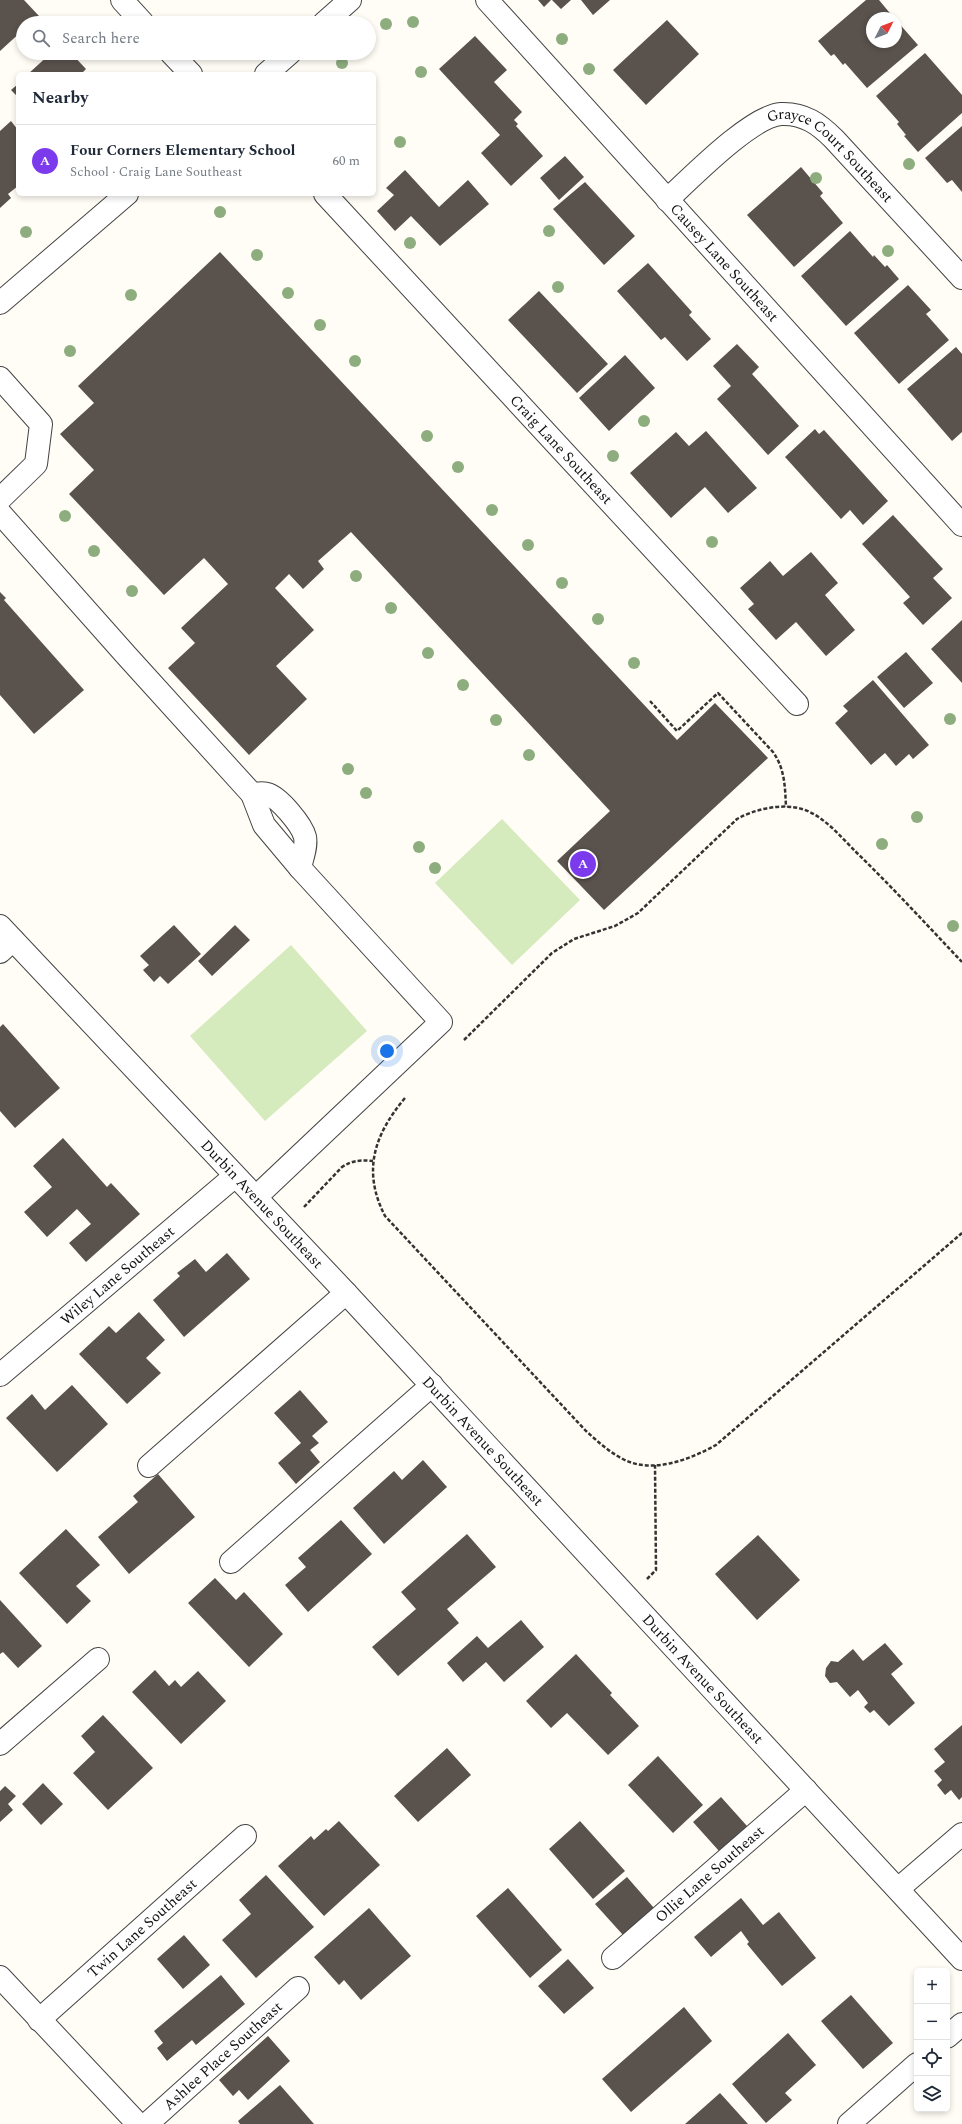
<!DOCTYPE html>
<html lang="en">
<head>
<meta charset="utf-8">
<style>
  :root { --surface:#fff; --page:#f6f6f7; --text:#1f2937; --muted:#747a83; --line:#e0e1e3; --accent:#7c3aed }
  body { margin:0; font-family:Spectral,serif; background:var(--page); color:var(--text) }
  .controls { position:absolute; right:12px; bottom:12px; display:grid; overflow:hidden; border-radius:6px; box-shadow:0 2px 6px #0003 }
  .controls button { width:36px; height:36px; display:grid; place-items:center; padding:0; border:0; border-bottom:1px solid var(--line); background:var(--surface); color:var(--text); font:20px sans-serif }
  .compass { position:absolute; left:866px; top:12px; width:36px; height:36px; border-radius:50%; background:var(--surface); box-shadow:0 2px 6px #0003; rotate:48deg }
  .you { position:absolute; left:387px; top:1051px; width:14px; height:14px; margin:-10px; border:3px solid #fff; border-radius:50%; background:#1a73e8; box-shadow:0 0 0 6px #1a73e833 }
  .badge { display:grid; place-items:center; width:26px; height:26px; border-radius:50%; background:var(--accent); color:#fff; font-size:13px; font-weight:700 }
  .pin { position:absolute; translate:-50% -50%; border:2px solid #fff; box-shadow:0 1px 4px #0006 }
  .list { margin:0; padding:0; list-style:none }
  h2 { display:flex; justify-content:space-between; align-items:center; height:52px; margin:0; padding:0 16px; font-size:17px }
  h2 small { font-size:13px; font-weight:400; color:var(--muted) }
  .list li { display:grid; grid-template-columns:26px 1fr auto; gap:12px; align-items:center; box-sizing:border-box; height:72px; padding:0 16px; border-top:1px solid var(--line) }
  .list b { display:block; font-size:15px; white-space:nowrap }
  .list p { margin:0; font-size:13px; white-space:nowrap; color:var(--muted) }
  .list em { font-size:13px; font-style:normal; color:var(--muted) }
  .icon { flex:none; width:22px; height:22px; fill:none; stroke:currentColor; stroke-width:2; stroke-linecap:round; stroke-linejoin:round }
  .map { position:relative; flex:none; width:962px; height:2124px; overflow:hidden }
  .search { position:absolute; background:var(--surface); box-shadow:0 2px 6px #0003; left:16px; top:16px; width:360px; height:44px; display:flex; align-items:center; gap:10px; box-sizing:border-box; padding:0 14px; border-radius:22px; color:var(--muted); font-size:15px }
  .panel { position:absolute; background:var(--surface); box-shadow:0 2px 6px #0003; left:16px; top:72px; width:360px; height:124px; border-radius:6px }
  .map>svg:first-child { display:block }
  .green { fill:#d5ebbd }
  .building { fill:#5a524d }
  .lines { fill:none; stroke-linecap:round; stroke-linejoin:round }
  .minor-casing { stroke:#444; stroke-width:24 }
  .path { stroke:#333; stroke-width:2.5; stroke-dasharray:4 2; stroke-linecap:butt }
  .minor { stroke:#fff; stroke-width:22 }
  .tree { fill:#8dad7f }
  .labels { text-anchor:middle; stroke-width:4; stroke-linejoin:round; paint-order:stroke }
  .street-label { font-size:15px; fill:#111; stroke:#fff }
</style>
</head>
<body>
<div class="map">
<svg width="962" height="2124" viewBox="0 0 962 2124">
  <rect width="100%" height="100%" fill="#fffdf5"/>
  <path class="green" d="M502,819l78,81 -68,65 -77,-82z
    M291,945l76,86 -102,90 -75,-85z"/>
  <path class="building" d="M0,0h24l15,16 -8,7h-8v7l-23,21z
    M538,0h13l-7,7z
    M552,0h19l-10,9z
    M581,0h29l-17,15z
    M866,0h13l15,18h-22v24h24v-22l22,25 -51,43 -22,-25 -2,2 -9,-11 -3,2 -13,-15z
    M667,20l32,34 -53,51 -33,-35z
    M475,36l32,34 -13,12 28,30 -8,8 4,4 -2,2 27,30 -32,30 -30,-33 19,-18 -61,-66z
    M51,53h20l15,16 -3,3 2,2h-57z
    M925,53l37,42v18l-44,39 -14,-16 2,-1 -9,-11 2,-2 -23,-26z
    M18,84v13l-7,-7z
    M11,121l7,9v56l-10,8 3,4 -11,10v-77z
    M962,126v66l-10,-12 -5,3 -22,-25z
    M565,156l19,21 -25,23 -19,-22z
    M801,167l22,26 -3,3 23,27 -49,44 -47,-52z
    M405,170l34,37 29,-27 21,24 -49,42 -29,-30 -16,15 -18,-20 17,-16 -8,-7z
    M585,182l50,54 -31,29 -51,-56z
    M850,231l23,26 1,-2 11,12 2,-2 12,14 -53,47 -45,-50z
    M220,252l457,488 38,-37 53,55 -164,152 -47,-49 53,-50 -259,-279 -33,29 6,8 -21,20 -14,-15 -14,14 39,42 -38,36 31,33 -58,56 -81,-87 27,-25 -14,-15 47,-44 -24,-26 -40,37 -95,-101 25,-24 -34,-36 34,-31 -16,-17z
    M648,263l44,49 -3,3 22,24 -24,22 -22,-24 -4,3 -44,-49z
    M908,285l23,25 -5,4 23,26 -50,44 -45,-51z
    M539,291l69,73 -31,29 -69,-73z
    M737,344l22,23 -7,7 47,52 -31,29 -51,-56 14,-13 -18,-20z
    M956,347l6,7v78l-10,9 -45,-52z
    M625,355l30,33 -46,43 -30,-33z
    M815,429l4,5 5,-4 64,71 -25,24 -13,-15 -9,9 -56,-62z
    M706,431l51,57 -29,25 -23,-26 -34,31 -41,-45 46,-41 13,14z
    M893,515l50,54 -10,9 19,20 -29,27 -20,-22 7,-6 -48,-53z
    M811,552l27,31 -13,12 30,35 -29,26 -30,-34 -20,18 -28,-31 6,-5 -14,-16 30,-27 13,15z
    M0,592l6,6 -2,2 80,90 -50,44 -34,-39z
    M962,620v63l-31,-34z
    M906,652l27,31 -29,25 -27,-31z
    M873,680l56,65 -16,14 -4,-5 -13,12 -11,-13 -14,12 -36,-42 13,-12 -5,-5z
    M174,925l27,29 -33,30 -8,-8 -6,6 -11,-12 6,-5 -9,-9z
    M235,925l15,15 -38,36 -14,-15z
    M3,1024l57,64 -45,40 -15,-17v-84z
    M63,1138l44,49 4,-4 29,31 -54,48 -17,-19 22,-19 -14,-15 -30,28 -23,-25 28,-25 -19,-21z
    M227,1253l23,26 -66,58 -31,-37 27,-24 -3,-3 18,-14 11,13z
    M139,1312l26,28 -19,18 15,15 -34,31 -48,-50 30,-28 7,7z
    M72,1385l36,39 -51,48 -51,-54 26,-24 13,16z
    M300,1390l28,32 -16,14 7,7 -9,7 10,12 -24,22 -18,-21 23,-20 -27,-30z
    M423,1460l24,27 -63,57 -31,-36 41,-37 8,9z
    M158,1474l37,43 -66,57 -31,-37 40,-35 -5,-6z
    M341,1520l31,34 -64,58 -23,-27 21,-18 -8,-9z
    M66,1529l34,36 -24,21 15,15 -24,23 -48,-51z
    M467,1534l29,33 -49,42 12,14 -61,53 -26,-29 44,-38 -15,-17z
    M758,1535l42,45 -43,40 -42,-46z
    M215,1578l21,22 8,-8 39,42 -34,33 -61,-64z
    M0,1600l42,46 -24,22 -15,-16 -3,2z
    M521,1620l23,27 -40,35 -18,-20 -23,20 -16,-19 30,-27 11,12z
    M885,1643l18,21 -12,10 24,29 -26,23 -15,-16 -4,3 -6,-6 4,-4 -10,-13 -8,7 -13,-15 -7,1 -5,-7 1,-8 5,-7 7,1 15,-13 10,12z
    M576,1654l36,39 -2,2 29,31 -31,29 -41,-42 -16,15 -25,-27z
    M155,1670l14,16 6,-6 6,7 17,-16 28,30 -45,43 -49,-52z
    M103,1715l50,53 -45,42 -35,-37 22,-21 -14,-16z
    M962,1725v72l-3,3 -8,-10 -6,5 -8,-10 5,-5 -8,-9 11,-9 -11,-13z
    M447,1748l24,27 -53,47 -24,-26z
    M658,1756l45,49 -30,28 -45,-48z
    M43,1783l20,21 -22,21 -19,-21z
    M5,1786l11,10 -8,8 5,6 -13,12v-31z
    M721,1797l26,29 -28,25 -26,-29z
    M339,1821l41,44 -56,51 -46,-50 33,-30 3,4 12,-11 2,2z
    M580,1821l45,50 -32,28 -44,-50z
    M266,1875l48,52 -58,51 -34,-38 29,-26 -12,-14z
    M627,1877l27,31 -31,27 -28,-31z
    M508,1888l54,62 -32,28 -54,-62z
    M741,1898l22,27 16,-13 37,46 -34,28 -35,-42 2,-2 -8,-11 -30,26 -17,-20z
    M369,1908l42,48 -50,44 -17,-20 -5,5 -25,-28z
    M184,1935l26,30 -27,24 -26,-30z
    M568,1959l26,29 -30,26 -26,-28z
    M221,1975l24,29 -49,41 -4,-5 -25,21 -10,-13 6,-5 -9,-12z
    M851,1995l42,48 -30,26 -42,-48z
    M684,2007l28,34 -81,71 -29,-33z
    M788,2033l28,32 -31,28 7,7 -26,23 -34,-39z
    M268,2036l22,25 -42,39 -9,-10 -6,6 -14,-16z
    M280,2085l34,39h-74l-2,-3z
    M720,2093l28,31h-63z"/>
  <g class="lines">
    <g class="minor-casing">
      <g id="minor">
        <path d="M122,0l21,23"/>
        <path id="s1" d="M487,0l475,525"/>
        <path d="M324,23l26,-23"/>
        <path d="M171,53l20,21"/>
        <path d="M266,74l24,-21"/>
        <path id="s2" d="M325,194l472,510"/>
        <path id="s3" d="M667,200c23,-21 84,-84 114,-86 23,-1 38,10 53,25l128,139"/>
        <path d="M0,303l127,-109"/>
        <path d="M0,378l41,46 -5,40 -36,35"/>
        <path d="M0,513l126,142 126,139 12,31 36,43 141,154 -185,175"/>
        <path d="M252,794c4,0 11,-2 15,0 12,3 35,31 38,43 2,10 -3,21 -5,31"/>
        <path id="s4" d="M0,926l346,367 616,666"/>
        <path d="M0,952l13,-12"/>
        <path id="s5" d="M0,1375l235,-199"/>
        <path d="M149,1466l197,-173"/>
        <path d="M231,1562l201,-177"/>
        <path d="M0,1744l98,-85"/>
        <path d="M898,1889l64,-55"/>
        <path id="s6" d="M613,1958l193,-168"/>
        <path d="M0,1977l138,147"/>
        <path id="s7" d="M39,2020l206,-184"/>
        <path d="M947,2037l15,-13"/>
        <path id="s8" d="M147,2124l151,-136"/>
        <path d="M849,2124l68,-60"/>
      </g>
    </g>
    <path class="path" d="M650,701l27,30 41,-38 55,59c12,17 12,35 13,55
      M464,1040l88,-87 22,-14 41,-13 23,-13 99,-94c18,-10 45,-16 65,-10 21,6 39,28 54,43 37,36 71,73 106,110
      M405,1098c-31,37 -43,73 -20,118l201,215c11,10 22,20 35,27 29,17 68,2 95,-13l246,-212
      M304,1207l38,-40c11,-7 19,-7 31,-6
      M647,1579l9,-9 -1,-105"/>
    <use href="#minor" class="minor"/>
  </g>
  <g class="tree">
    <circle cx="413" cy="22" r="6"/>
    <circle cx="386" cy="24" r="6"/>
    <circle cx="562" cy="39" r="6"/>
    <circle cx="342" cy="63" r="6"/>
    <circle cx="589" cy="69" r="6"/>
    <circle cx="421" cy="72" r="6"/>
    <circle cx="400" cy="142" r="6"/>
    <circle cx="909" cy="164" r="6"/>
    <circle cx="816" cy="178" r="6"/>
    <circle cx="220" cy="212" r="6"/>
    <circle cx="549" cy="231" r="6"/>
    <circle cx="26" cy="232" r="6"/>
    <circle cx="410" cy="243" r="6"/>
    <circle cx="888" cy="251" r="6"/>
    <circle cx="257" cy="255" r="6"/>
    <circle cx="558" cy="287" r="6"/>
    <circle cx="288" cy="293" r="6"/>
    <circle cx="131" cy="295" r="6"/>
    <circle cx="320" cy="325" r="6"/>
    <circle cx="70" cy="351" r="6"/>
    <circle cx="355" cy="361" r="6"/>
    <circle cx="644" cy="421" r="6"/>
    <circle cx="427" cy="436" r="6"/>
    <circle cx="613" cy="456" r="6"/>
    <circle cx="458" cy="467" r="6"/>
    <circle cx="492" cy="510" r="6"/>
    <circle cx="65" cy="516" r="6"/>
    <circle cx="712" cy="542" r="6"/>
    <circle cx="528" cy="545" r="6"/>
    <circle cx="94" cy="551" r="6"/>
    <circle cx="356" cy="576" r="6"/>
    <circle cx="562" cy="583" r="6"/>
    <circle cx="132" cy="591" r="6"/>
    <circle cx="391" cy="608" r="6"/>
    <circle cx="598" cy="619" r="6"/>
    <circle cx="428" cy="653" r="6"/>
    <circle cx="634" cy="663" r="6"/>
    <circle cx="463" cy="685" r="6"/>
    <circle cx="950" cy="719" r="6"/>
    <circle cx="496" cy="720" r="6"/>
    <circle cx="529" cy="755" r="6"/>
    <circle cx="348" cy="769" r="6"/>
    <circle cx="366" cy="793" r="6"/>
    <circle cx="917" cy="817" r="6"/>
    <circle cx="882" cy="844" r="6"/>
    <circle cx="419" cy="847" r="6"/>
    <circle cx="435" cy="868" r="6"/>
    <circle cx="953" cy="926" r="6"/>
  </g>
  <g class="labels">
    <g class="street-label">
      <text dy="5" stroke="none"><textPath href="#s3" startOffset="209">Grayce Court Southeast</textPath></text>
      <text dy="5" stroke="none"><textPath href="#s1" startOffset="354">Causey Lane Southeast</textPath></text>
      <text dy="5" stroke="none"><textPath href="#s2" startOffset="348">Craig Lane Southeast</textPath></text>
      <text dy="5" stroke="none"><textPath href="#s4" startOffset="382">Durbin Avenue Southeast</textPath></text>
      <text dy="5" stroke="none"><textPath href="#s5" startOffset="154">Wiley Lane Southeast</textPath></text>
      <text dy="5" stroke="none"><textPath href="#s4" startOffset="706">Durbin Avenue Southeast</textPath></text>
      <text dy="5" stroke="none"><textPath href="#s4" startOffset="1030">Durbin Avenue Southeast</textPath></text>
      <text dy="5" stroke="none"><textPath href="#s6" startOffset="128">Ollie Lane Southeast</textPath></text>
      <text dy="5" stroke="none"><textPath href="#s7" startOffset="138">Twin Lane Southeast</textPath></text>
      <text dy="5" stroke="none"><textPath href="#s8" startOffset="102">Ashlee Place Southeast</textPath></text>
    </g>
  </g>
</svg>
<div class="controls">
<button>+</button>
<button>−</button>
<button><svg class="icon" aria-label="locate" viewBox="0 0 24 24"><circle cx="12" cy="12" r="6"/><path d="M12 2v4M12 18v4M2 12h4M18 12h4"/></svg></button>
<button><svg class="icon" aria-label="layers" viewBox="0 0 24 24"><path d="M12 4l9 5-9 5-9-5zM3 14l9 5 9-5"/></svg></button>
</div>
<svg class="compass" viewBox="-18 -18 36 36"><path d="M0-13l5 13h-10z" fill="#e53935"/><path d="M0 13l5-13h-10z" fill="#747a83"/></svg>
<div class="you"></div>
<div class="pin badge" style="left:583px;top:864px">A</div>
<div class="search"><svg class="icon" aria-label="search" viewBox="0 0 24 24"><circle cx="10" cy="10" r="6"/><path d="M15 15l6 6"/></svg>Search here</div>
<section class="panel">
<h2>Nearby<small></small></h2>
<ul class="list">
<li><span class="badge">A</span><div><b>Four Corners Elementary School</b><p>School · Craig Lane Southeast</p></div><em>60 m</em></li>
</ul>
</section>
</div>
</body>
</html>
